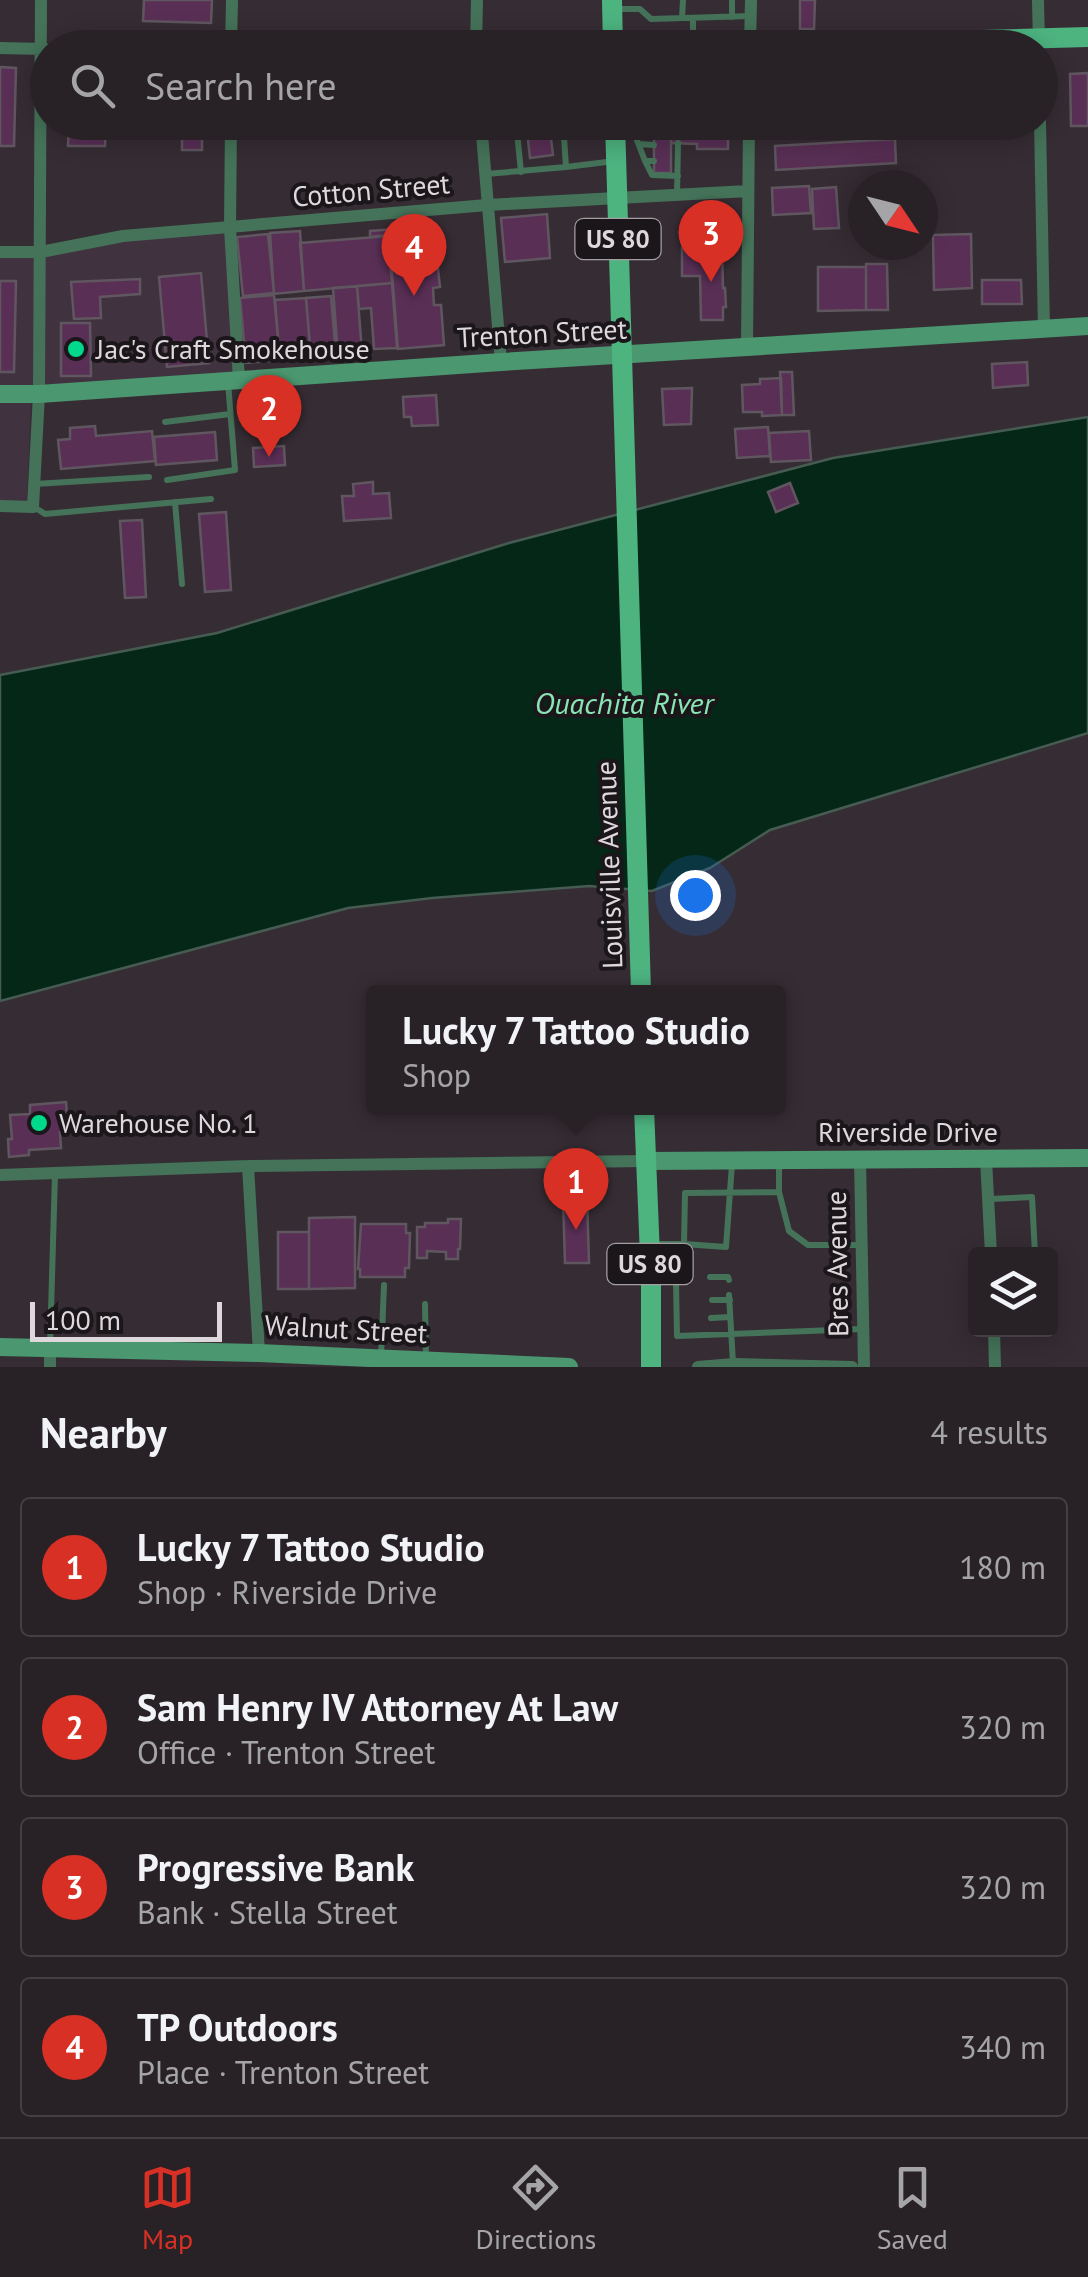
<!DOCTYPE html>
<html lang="en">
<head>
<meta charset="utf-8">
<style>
  :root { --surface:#282227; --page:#342f33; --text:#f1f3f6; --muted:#a5a4a7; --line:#443f44; --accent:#d93025 }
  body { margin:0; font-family:"PT Sans",sans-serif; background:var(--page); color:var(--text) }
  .controls { position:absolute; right:30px; bottom:30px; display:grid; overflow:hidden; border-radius:10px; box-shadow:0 5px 25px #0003 }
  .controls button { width:90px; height:90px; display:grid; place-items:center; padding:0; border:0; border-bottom:2px solid var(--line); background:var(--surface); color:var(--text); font:50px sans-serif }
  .compass { position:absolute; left:848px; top:170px; width:90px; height:90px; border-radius:50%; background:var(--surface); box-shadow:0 5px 25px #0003; rotate:125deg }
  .scale { position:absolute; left:30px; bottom:25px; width:192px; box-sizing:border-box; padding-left:10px; border:5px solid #ded8dd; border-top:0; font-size:28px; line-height:35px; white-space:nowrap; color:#ded8dd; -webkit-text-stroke:8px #1b161a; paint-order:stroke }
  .you { position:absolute; left:695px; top:895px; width:35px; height:35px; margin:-25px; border:8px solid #fff; border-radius:50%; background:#1a73e8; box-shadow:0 0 0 15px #1a73e833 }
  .badge { display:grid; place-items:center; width:65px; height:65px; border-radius:50%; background:var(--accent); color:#fff; font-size:32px; font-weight:700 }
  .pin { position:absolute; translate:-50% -82px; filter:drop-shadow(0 2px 5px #0008) }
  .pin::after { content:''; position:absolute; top:52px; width:35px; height:30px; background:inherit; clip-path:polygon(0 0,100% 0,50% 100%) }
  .popup { position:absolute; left:366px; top:985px; width:420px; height:130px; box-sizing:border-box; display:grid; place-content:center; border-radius:10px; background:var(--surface); filter:drop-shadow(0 2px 8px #0005); font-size:32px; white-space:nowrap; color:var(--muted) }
  .popup b { font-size:38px; color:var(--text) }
  .popup::after { content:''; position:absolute; left:50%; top:100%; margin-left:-20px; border:20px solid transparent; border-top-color:var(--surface) }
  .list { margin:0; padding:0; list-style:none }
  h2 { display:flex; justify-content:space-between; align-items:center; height:130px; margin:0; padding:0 40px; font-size:42px }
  h2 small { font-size:32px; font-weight:400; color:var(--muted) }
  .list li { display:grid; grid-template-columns:65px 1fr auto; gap:30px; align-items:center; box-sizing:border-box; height:140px; margin:0 20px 20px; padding:0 20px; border:2px solid var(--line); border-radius:10px }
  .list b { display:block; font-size:38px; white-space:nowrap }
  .list p { margin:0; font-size:32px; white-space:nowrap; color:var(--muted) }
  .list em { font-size:32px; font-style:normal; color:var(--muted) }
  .icon { flex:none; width:55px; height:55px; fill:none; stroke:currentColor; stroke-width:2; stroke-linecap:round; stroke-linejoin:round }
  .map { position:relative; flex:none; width:1088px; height:1367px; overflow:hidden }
  .search { position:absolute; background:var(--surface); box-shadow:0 5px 25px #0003; left:30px; right:30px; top:30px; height:110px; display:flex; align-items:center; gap:25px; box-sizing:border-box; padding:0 35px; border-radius:55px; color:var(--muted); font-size:38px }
  .sheet { height:770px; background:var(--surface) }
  nav { display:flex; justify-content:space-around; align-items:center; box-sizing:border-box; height:140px; border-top:2px solid var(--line); background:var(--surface); font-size:28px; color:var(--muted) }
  nav a { display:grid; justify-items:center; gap:5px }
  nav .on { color:var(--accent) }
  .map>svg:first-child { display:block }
  .built { fill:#40323f }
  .water { fill:#052717; stroke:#465c52; stroke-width:2.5 }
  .building { fill:#592f56; stroke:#60565f; stroke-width:2.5 }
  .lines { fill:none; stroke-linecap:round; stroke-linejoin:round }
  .lane { stroke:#457359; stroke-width:6 }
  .street { stroke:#457359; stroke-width:12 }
  .secondary { stroke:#4b9770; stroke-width:18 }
  .primary { stroke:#4db480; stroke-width:20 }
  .poi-dot { fill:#00d98c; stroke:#1b161a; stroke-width:4 }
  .labels { text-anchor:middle; stroke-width:8; stroke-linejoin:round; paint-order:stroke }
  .shield { fill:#1b161a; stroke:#a49ea2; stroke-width:2.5 }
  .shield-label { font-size:25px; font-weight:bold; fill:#ded8dd }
  .street-label { font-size:28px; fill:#ded8dd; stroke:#1b161a }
  .poi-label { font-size:28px; fill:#ded8dd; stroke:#1b161a; text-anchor:start }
  .water-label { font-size:30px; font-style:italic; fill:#89e5b3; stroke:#1b161a }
</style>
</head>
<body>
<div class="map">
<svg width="1088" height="1367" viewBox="0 0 1088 1367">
  <rect width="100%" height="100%" fill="#362d34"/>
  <path class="built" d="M230,228l9,152 -208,14 -4,111h-27v-253z"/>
  <path class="water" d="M1088,417v316l-318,97 -60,38 -58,23 -63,-5 -157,12 -84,10 -348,93v-326l217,-42 292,-90 324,-85z"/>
  <path class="building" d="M144,0h68l-1,23 -68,-2z
    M800,0h15l-1,29h-14z
    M0,67l16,1 -2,78h-14z
    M1088,73v53h-17l-1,-52z
    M69,122h37l-1,24h-37z
    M109,122h31l-1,12 -31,-1z
    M182,122h20v28h-20z
    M249,122h67v10h-67z
    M526,122h23l4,33 -23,3z
    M654,122h17v51h-17z
    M671,122h57v27h-31v-5l-26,-1z
    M858,122h36l1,15 -25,1v-7h-12z
    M895,139l1,24 -120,7 -1,-24z
    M809,186l2,27 -38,2 -1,-27z
    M836,187l3,41 -25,1 -2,-40z
    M547,214l3,44 -45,4 -4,-44z
    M395,229l1,19 34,-3 1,15h6l3,27 -7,1 1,17h7l3,40 -46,4 -9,-114 -19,2v-6z
    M300,231l4,60 -30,3 -4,-61z
    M268,234l6,59 -31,3 -6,-59z
    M971,234l1,54 -38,2 -1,-55z
    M388,236l4,47 -88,8 -4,-48z
    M722,247l1,41h2l1,19h-3v13h-22l-1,-44h-18v-28z
    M866,264h21l1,46h-22z
    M818,267h48v43l-48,1z
    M201,273l8,90 -42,4 -8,-90z
    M140,279v15l-40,3 1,21 -27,1 -3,-37z
    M982,280h39l1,24h-40z
    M0,281h16l-2,91h-14z
    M392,283l5,65 -23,1 -3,-41 -12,1 -2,-23z
    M357,286l5,67 -24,2 -5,-67z
    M274,295l6,65 -34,3 -6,-65z
    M331,296l5,60 -25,2 -5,-60z
    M306,298l5,60 -31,2 -5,-60z
    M61,323h29l1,53h-30z
    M1027,362l1,23 -35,3 -1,-24z
    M780,372h12l2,43h-12z
    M781,378l1,37 -20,1v-4h-19l-1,-27 18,-1v-5z
    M692,388l-1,36 -27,1 -2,-36z
    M436,395l2,30 -26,1 -1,-9h-7l-1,-20z
    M95,426l1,10 56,-5 3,30 -94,8 -3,-29 12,-1v-11z
    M768,427l2,29 -33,2 -2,-29z
    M809,431l2,29 -40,2 -2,-29z
    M215,432l2,28 -61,5 -2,-28z
    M284,446l1,19 -31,2 -1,-19z
    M373,482v12l16,-1 2,25 -47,3 -2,-25h12l-1,-12z
    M790,483l8,20 -22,9 -8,-20z
    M226,512l5,78 -26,2 -6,-78z
    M142,520l4,77 -21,1 -5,-77z
    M66,1102l2,29 -8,1 1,16 -32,2v5l-20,2 -1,-18h4l-2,-24 20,-1v-9z
    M587,1197l2,66h-24l-2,-65z
    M355,1217v71l-46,1v-71z
    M448,1219h13l-1,30h-2v10h-12v-7l-19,-1v7h-10v-31h8v-4h23z
    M361,1224h45v9h4l-1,35h-4v9h-45v-8h-2z
    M278,1232h31v57h-31z"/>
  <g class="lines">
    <path class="lane" d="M732,0v17
      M616,9h24l11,10 99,-3
      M682,18l1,-18
      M693,18v24
      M516,122l5,50
      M563,122l3,45 49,-6
      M781,122v10l63,-2v-8
      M638,128l16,-1
      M635,135l10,26h9
      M620,137l15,-2 6,-13
      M639,144l15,1
      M645,161l7,14 26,1
      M486,174l80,-7
      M677,195l1,-52
      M165,422l65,-8
      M167,480l68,-10 -7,-88
      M35,484l114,-7
      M175,502l7,82
      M34,507l11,7 166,-15
      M779,1163v29
      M732,1164l-6,83 -42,-3 1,-51 94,-1 10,39 19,14h52
      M990,1199l42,-2 3,57
      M655,1244h29
      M710,1277h18l1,3
      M652,1281l24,1 1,54 185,-7
      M729,1295l4,68
      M712,1300h18
      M425,1304l1,55
      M711,1318l19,-1
      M50,1346l5,-172
      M381,1357l3,-72"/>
    <path class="street" d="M1038,0l1,45
      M0,48l45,1
      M231,48l1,-48
      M476,48l1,-48
      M750,48l1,-48
      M231,122l-1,106 9,152
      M481,122l20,240
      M1040,122l4,208
      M0,252h41l82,-16 364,-31 261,-14
      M747,346l2,-224
      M0,506l33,1 6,-113 2,-394
      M986,1159l5,95
      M860,1160l4,207
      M248,1166l11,187
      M0,1175l248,-9 398,-5
      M994,1330l1,37
      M50,1348v19
      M698,1367l36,-3 118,3"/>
    <path class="secondary" d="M0,394h39l462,-32 587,-36
      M646,1161l442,-3
      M0,1347l259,6 310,14"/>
    <path class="primary" d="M612,0l1,48
      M691,48l397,-11
      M615,122l26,870
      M644,1108l7,173v86"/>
  </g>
  <g class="poi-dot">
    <circle cx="76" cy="349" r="10"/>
    <circle cx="39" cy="1123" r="10"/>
  </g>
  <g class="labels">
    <g class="shield">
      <rect x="575.5" y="219" width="85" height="40" rx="8"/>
      <rect x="607.5" y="1244" width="85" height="40" rx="8"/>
    </g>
    <g class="shield-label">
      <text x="618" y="248">US 80</text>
      <text x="650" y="1273">US 80</text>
    </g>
    <g class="street-label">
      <text transform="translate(371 190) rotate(-5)" y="10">Cotton Street</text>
      <text transform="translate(542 333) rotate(-3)" y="10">Trenton Street</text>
      <text transform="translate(609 865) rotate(-92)" y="10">Louisville Avenue</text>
      <text x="908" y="1142">Riverside Drive</text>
      <text transform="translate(837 1264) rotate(-91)" y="10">Bres Avenue</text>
      <text transform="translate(346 1329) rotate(3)" y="10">Walnut Street</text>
    </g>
    <g class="poi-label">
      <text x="96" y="359">Jac's Craft Smokehouse</text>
      <text x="59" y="1133">Warehouse No. 1</text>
    </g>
    <g class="water-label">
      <text x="624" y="714">Ouachita River</text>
    </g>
  </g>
</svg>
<div class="controls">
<button><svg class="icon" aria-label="layers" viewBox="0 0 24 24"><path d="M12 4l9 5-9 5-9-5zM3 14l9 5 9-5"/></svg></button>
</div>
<svg class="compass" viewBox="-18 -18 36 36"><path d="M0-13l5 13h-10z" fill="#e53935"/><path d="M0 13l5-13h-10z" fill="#a5a4a7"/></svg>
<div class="scale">100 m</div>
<div class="you"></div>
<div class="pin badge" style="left:576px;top:1230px">1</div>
<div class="popup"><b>Lucky 7 Tattoo Studio</b>Shop</div>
<div class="pin badge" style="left:269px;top:457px">2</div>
<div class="pin badge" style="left:711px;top:282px">3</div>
<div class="pin badge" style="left:414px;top:296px">4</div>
<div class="search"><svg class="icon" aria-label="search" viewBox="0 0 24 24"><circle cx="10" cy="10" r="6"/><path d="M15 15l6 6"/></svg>Search here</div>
</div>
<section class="sheet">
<h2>Nearby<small>4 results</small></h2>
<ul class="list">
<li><span class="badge">1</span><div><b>Lucky 7 Tattoo Studio</b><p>Shop · Riverside Drive</p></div><em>180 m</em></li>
<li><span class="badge">2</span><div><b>Sam Henry IV Attorney At Law</b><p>Office · Trenton Street</p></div><em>320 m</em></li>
<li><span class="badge">3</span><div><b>Progressive Bank</b><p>Bank · Stella Street</p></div><em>320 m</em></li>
<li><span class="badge">4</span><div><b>TP Outdoors</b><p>Place · Trenton Street</p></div><em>340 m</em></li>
</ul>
</section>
<nav>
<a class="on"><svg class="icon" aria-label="map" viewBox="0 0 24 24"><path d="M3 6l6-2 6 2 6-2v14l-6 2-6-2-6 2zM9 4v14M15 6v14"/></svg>Map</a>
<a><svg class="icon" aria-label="directions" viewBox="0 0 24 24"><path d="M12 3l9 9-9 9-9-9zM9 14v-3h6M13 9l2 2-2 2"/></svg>Directions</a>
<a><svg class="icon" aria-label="saved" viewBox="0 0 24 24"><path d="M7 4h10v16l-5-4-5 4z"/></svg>Saved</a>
</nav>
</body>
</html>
